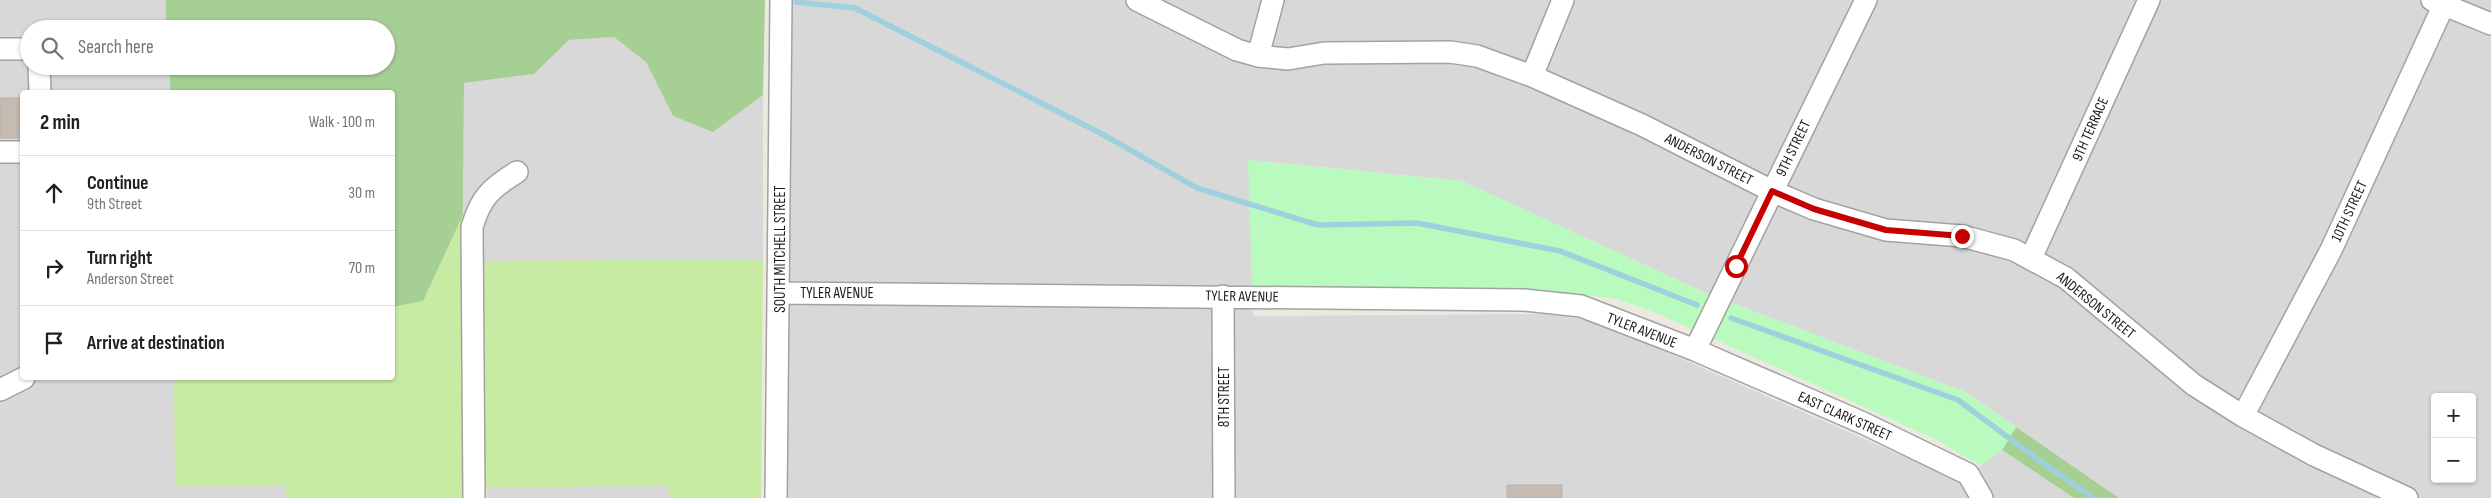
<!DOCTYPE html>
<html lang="en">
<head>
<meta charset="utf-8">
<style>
  :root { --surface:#fff; --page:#f6f6f6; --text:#202124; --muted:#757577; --line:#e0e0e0 }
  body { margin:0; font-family:"Sofia Sans Condensed",sans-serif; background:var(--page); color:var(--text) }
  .controls { position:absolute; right:15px; bottom:15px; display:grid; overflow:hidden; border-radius:5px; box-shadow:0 1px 4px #0004 }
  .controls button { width:45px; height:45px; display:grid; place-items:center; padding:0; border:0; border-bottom:1px solid var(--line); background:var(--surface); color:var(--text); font:25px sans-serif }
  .stop { position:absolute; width:15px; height:15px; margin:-11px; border:4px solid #c70002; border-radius:50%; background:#fff }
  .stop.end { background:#c70002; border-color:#fff; box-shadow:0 1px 5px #0008 }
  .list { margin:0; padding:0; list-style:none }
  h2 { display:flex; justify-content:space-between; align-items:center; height:65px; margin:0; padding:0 20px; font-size:21px }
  h2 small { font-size:16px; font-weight:400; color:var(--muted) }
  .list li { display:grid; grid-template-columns:32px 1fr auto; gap:15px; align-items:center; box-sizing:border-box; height:75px; padding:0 20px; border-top:1px solid var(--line) }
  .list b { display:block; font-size:19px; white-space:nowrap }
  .list p { margin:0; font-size:16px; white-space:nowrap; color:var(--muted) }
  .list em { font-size:16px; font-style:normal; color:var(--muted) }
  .icon { flex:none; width:28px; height:28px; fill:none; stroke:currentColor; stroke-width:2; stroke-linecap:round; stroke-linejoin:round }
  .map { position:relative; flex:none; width:2491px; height:498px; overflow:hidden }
  .search { position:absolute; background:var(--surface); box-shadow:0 1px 4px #0004; left:20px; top:20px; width:375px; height:55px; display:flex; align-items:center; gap:12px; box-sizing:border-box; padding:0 18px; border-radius:28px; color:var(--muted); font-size:19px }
  .panel { position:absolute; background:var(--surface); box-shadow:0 1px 4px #0004; left:20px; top:90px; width:375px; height:290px; border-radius:5px }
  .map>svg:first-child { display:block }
  .residential { fill:#d9d8d8; fill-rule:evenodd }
  .grass { fill:#c7eba3 }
  .forest { fill:#a5cf93 }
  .park { fill:#b9fbbe }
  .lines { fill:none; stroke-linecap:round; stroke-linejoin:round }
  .stream { stroke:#9ed0de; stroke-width:5.5 }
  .building { fill:#c5bbb3; stroke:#c0afa2 }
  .minor-casing { stroke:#a2a2a2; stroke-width:24 }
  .minor { stroke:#fff; stroke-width:21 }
  .route { stroke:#c70002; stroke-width:6 }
  .labels { text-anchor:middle; stroke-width:4; stroke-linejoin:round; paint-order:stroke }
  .street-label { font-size:15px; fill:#1b1b1b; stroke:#fff }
</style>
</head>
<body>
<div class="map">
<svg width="2491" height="498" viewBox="0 0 2491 498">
  <rect width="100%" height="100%" fill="#eee9e0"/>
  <path class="residential" d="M0,0h166v29h-137v14l-29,1z
    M788,0h1703v498h-372l-154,-106 -259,-99 -244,-112 -213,-21 4,156 290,-2 34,4 28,7 355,156 42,-31 72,48h-1289zM2435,397h37v82h-37z
    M614,37l32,25 27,54 40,16 50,-37v164l-300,4 1,-180 70,-9 35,-34z
    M0,59h29v7h141v26h-148v286h152l1,107 110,1 1,12h-286z
    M669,486v12h-182v-11z"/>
  <path class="grass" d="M463,215l-1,283h-176l-1,-12 -110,-1 -1,-107h218l1,-71 30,-6z
    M763,259l-2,239h-92l-1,-12 -181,1 -8,-5 -1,-221z"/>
  <path class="forest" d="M166,0h599l-2,95 -50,37 -40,-16 -27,-54 -32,-25 -45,3 -35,34 -70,9 -1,132 -40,86 -30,6 -1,-215h-222v-26h216v-37h-220z
    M2016,427l103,71h-45l-72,-48z"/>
  <path class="park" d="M1248,160l214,21 244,112 259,99 51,35 -14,23 -22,16 -43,-26 -283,-128 -37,-13 -80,-10 -285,-2z"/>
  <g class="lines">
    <path class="stream" d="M796,2l59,6 249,127 93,53 121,37 99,-2 143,28 137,54
      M1731,318l227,82 86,64 50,34"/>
  </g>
  <path class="building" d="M0,98h22v40h-22z
    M1507,485h55v13h-55z"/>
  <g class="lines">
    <g class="minor-casing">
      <path id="minor" d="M1137,0l100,50 21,6 30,3 36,-6 126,-1 27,4 55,20 110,49 130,66 42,18 72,21 76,6 52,14 52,28 128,107 49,31 71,39 93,43
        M2432,0l59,24
        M0,49h29
        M1258,56l15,-56
        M39,66l1,26
        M1532,76l31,-76
        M0,152h22
        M2031,258l118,-258
        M780,293l744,7 57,6 114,44 168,73 105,51 14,24
        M1223,296l1,202
        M1695,350l171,-350
        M0,390l24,-12
        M2243,416l88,-166 115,-250
        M474,498l-2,-271c9,-30 19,-39 45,-55
        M776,498l5,-498"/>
    </g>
    <use href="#minor" class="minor"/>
  </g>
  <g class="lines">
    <path class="route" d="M1736,266l36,-75 42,18 72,21 76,6"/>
  </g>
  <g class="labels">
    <g class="street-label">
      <text transform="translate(2090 129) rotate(-66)" y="5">9TH TERRACE</text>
      <text transform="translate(1793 148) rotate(-64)" y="5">9TH STREET</text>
      <text transform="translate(1709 159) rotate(27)" y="5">ANDERSON STREET</text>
      <text transform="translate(2349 211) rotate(-65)" y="5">10TH STREET</text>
      <text transform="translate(780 249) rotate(-90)" y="5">SOUTH MITCHELL STREET</text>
      <text x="837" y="298">TYLER AVENUE</text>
      <text transform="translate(1242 296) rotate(1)" y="5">TYLER AVENUE</text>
      <text transform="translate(2096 305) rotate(39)" y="5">ANDERSON STREET</text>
      <text transform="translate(1642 330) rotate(21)" y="5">TYLER AVENUE</text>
      <text transform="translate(1224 397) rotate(-90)" y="5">8TH STREET</text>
      <text transform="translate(1845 416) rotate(24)" y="5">EAST CLARK STREET</text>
    </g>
  </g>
</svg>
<div class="controls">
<button>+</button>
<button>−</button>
</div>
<div class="stop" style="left:1736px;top:266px"></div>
<div class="stop end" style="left:1962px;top:236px"></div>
<div class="search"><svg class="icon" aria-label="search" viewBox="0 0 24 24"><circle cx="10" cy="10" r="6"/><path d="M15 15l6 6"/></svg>Search here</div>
<section class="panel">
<h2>2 min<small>Walk · 100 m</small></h2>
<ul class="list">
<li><svg class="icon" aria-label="ahead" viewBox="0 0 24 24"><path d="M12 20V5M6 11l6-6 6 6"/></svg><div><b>Continue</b><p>9th Street</p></div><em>30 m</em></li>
<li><svg class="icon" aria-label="right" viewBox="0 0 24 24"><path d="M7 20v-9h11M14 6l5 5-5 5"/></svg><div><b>Turn right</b><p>Anderson Street</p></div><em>70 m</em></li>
<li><svg class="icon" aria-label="arrive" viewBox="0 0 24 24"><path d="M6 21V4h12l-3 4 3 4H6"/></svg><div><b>Arrive at destination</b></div></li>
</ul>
</section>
</div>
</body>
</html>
